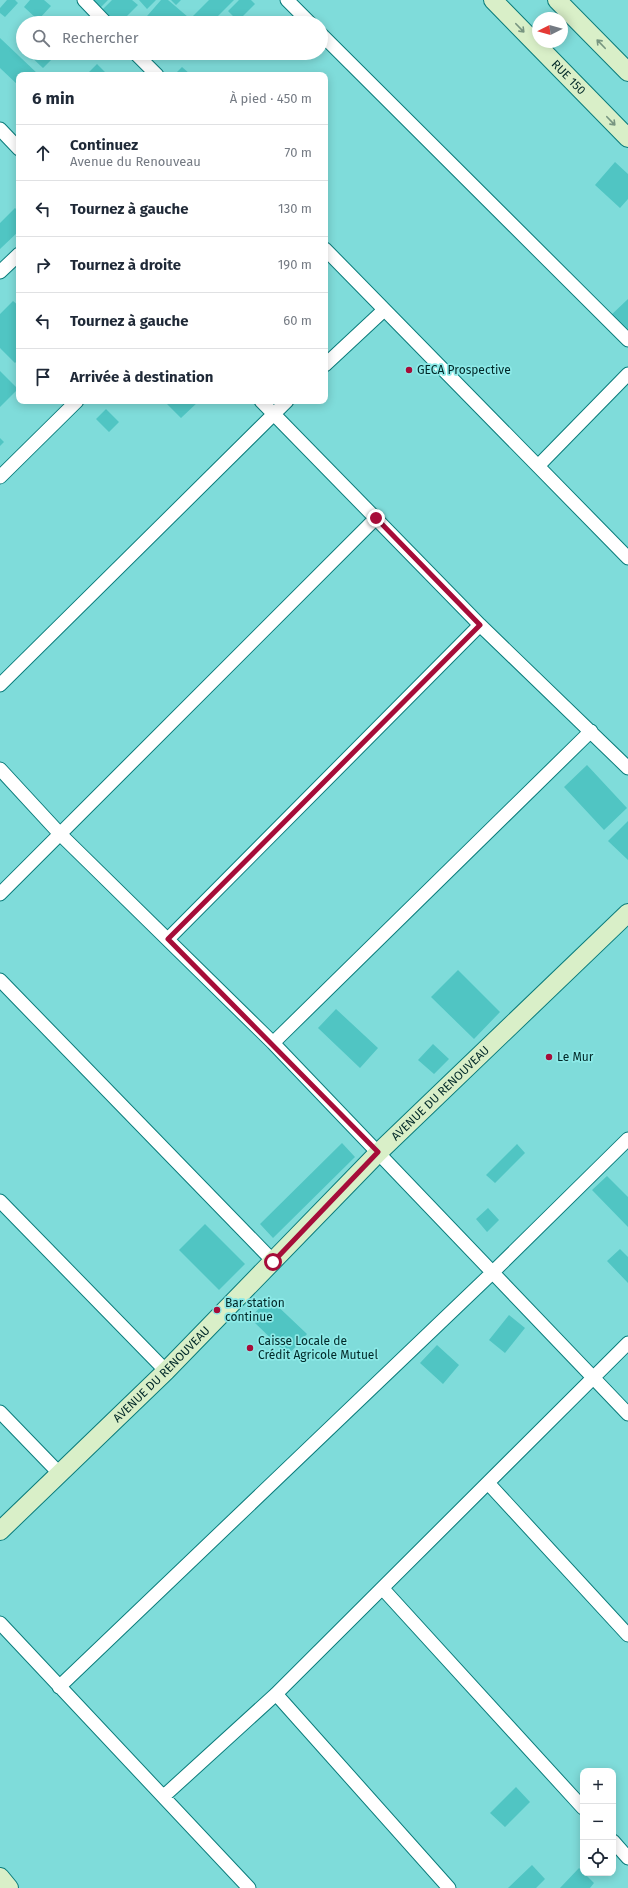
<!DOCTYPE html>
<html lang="fr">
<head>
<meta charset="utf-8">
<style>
  :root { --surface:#fff; --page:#f2f2f3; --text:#1f2937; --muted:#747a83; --line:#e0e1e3 }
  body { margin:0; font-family:"Fira Sans",sans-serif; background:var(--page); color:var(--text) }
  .controls { position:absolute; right:12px; bottom:12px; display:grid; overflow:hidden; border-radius:8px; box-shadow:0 2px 10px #0003 }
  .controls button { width:36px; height:36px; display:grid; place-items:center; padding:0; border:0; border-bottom:1px solid var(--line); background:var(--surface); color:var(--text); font:20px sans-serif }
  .compass { position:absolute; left:532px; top:12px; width:36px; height:36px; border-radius:50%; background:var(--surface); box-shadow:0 2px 10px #0003; rotate:264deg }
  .stop { position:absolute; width:12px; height:12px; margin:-9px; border:3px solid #a60d39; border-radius:50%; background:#fff }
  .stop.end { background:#a60d39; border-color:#fff; box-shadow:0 1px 4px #0008 }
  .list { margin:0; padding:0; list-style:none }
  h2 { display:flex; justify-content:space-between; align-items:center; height:52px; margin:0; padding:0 16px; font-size:17px }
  h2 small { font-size:13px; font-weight:400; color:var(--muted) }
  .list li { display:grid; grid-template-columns:26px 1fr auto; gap:12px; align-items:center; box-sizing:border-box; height:56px; padding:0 16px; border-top:1px solid var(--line) }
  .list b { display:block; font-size:15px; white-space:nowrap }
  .list p { margin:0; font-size:13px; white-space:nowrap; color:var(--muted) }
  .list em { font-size:13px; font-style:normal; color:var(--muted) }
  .icon { flex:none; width:22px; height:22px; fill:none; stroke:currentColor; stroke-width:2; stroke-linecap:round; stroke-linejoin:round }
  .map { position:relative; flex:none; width:628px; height:1888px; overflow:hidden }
  .search { position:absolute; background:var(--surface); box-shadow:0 2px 10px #0003; left:16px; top:16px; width:312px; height:44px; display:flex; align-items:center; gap:10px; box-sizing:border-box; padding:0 14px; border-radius:22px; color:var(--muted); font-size:15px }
  .panel { position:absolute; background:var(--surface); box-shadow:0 2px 10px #0003; left:16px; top:72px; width:312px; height:332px; border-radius:8px }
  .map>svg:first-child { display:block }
  .building { fill:#50c5c3 }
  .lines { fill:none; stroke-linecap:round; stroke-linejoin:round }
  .street-casing { stroke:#0a7c7b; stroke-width:15 }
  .secondary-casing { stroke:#0a7c7b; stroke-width:20 }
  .street { stroke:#fff; stroke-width:13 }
  .secondary { stroke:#d9efc8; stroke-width:18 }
  .oneway { stroke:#779580 }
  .route { stroke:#a60d39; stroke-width:5 }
  .poi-dot { fill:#a60d39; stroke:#8ce9e7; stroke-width:1.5 }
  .labels { text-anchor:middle; stroke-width:3.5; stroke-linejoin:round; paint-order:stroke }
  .street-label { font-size:12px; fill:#002828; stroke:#8ce9e7 }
  .poi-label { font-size:12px; fill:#002828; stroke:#8ce9e7; text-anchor:start }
</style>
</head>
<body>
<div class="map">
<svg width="628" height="1888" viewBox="0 0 628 1888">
  <rect width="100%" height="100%" fill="#7fdcda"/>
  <path class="building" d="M7,0h8l3,3 -13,14 -5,-4v-5z
    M30,0h14l7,6 -13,14 -14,-13z
    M90,0h18l-13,13z
    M112,0h20l6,5 -18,18h-7l-12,-12z
    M139,0h17l-9,9z
    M161,0h7l20,17 -6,6h-41z
    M171,0h10l-5,5z
    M209,0h25l-23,23h-17l-4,-4z
    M239,0h12l4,4 -17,17 -10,-10z
    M222,18l4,5h-9z
    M0,38l39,37h-20v11l-19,-18z
    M27,53h27l2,2 -13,13z
    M58,53h8l-4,4z
    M147,53h10l-5,5z
    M97,64l11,11h-22z
    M182,67l8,7 -16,1z
    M615,162l13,12v25l-8,9 -25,-23z
    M15,208l4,4v19l-19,18v-26z
    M628,299v37l-19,-19z
    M13,301l6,5v53l-4,4 -15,-15v-34z
    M0,371l18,18 -18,18z
    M169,401h30l-18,17 -14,-14z
    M106,409l13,13 -10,10 -13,-13z
    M0,438l4,4 -4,4z
    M587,765l40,43 -23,22 -40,-43z
    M628,821v39l-20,-19z
    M458,970l42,42 -26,27 -43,-42z
    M336,1009l42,39 -18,20 -42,-40z
    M433,1044l16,15 -15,15 -16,-14z
    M342,1143l13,14 -82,81 -13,-14z
    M517,1144l8,9 -30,30 -9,-8z
    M607,1176l21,21v30l-36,-37z
    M488,1208l11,12 -12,12 -11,-13z
    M205,1224l40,40 -26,26 -40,-40z
    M620,1249l8,8v26l-21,-22z
    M269,1298l38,36 -19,21 -38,-37z
    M509,1315l16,13 -20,25 -16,-13z
    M437,1345l22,20 -16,19 -23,-21z
    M516,1787l14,15 -25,25 -15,-14z
    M532,1865l13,14 -9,9h-28z
    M579,1868l15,15 -4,5h-30z"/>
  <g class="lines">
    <g class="street-casing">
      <path id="street" d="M84,0l22,23
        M287,0l23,23
        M321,34l307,306
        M135,53l22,22
        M0,129l19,20
        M325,249l303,309
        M0,272l19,-18
        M325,365l59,-55
        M261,401l219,224 148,143
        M539,465l89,-91
        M0,477l77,-76
        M0,685l287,-284
        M0,769l60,65 213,209 355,371
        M0,894l376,-376
        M168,939l312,-314
        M0,980l273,281
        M273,1043l318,-312
        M0,1201l166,170
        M0,1412l59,61
        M488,1483l140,152
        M383,1589l200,219
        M0,1623l249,265
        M59,1687l433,-414 136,-134
        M276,1694l173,194
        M164,1796l112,-102 352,-351
        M613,1841l15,17"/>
    </g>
    <g class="secondary-casing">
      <g id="secondary">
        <path id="s1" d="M493,0l135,138"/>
        <path d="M557,0l71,72"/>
        <path id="s2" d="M0,1531l166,-160 213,-219 249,-239"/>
        <path d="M0,1877l9,11"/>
      </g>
    </g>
    <use href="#street" class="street"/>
    <use href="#secondary" class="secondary"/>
  </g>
  <defs><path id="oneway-shaft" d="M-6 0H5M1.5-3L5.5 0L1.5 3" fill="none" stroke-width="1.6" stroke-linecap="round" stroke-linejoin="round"/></defs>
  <g class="oneway">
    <use href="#oneway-shaft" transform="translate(520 28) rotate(46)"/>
    <use href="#oneway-shaft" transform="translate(601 44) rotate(-134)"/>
    <use href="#oneway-shaft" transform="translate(611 121) rotate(46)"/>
  </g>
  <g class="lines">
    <path class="route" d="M273,1262l105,-110 -210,-213 312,-314 -104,-107"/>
  </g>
  <g class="poi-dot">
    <circle cx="409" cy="370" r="4"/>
    <circle cx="549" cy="1057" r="4"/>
    <circle cx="217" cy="1310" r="4"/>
    <circle cx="250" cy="1348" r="4"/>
  </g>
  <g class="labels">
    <g class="street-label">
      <text dy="4" stroke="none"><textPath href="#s1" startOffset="108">RUE 150</textPath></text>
      <text dy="4" stroke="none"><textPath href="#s2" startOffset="621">AVENUE DU RENOUVEAU</textPath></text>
      <text dy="4" stroke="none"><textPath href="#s2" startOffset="225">AVENUE DU RENOUVEAU</textPath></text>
    </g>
    <g class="poi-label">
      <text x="417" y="374">GECA Prospective</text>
      <text x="557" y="1061">Le Mur</text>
      <text x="225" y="1307">Bar station<tspan x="225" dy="14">continue</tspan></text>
      <text x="258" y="1345">Caisse Locale de<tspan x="258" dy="14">Crédit Agricole Mutuel</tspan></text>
    </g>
  </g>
</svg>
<div class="controls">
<button>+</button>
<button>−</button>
<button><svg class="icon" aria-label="locate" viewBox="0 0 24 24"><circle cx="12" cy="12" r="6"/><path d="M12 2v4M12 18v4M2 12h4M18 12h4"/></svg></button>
</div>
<svg class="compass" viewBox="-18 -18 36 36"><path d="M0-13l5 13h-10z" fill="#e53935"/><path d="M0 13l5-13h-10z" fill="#747a83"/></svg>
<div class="stop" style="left:273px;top:1262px"></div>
<div class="stop end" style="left:376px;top:518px"></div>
<div class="search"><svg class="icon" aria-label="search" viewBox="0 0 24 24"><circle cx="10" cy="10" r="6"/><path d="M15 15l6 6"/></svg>Rechercher</div>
<section class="panel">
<h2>6 min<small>À pied · 450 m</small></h2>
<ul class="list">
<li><svg class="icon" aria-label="ahead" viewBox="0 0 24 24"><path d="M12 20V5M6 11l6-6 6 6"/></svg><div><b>Continuez</b><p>Avenue du Renouveau</p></div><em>70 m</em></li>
<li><svg class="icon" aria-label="left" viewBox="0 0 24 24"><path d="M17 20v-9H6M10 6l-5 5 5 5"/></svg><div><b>Tournez à gauche</b></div><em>130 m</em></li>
<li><svg class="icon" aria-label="right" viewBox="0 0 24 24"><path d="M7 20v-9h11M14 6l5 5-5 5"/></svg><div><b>Tournez à droite</b></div><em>190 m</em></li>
<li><svg class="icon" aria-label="left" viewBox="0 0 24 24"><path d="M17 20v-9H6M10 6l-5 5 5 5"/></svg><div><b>Tournez à gauche</b></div><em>60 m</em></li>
<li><svg class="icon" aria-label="arrive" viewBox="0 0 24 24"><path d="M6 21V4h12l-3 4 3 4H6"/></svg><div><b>Arrivée à destination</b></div></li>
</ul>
</section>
</div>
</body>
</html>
